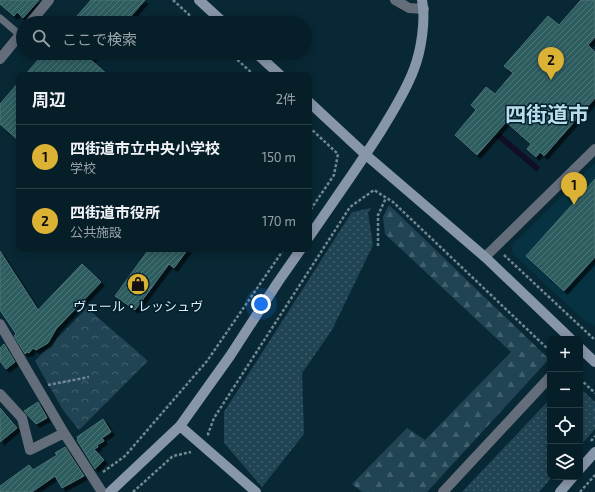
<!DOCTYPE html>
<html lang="ja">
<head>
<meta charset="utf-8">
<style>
  :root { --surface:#061e28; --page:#0f2730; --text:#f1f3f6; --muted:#98a2a8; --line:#273c45; --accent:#dbb233 }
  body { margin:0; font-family:"Exo 2","Noto Sans JP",sans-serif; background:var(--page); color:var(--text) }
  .controls { position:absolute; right:12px; bottom:12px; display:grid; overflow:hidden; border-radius:8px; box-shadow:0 2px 10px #0003 }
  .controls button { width:36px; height:36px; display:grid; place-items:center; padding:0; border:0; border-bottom:1px solid var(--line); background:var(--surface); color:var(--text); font:20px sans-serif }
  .you { position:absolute; left:261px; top:304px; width:14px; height:14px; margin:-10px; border:3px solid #fff; border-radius:50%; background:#1a73e8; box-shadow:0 0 0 6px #1a73e833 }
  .badge { display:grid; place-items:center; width:26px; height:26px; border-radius:50%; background:var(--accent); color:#111; font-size:13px; font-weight:700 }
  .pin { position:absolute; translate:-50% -33px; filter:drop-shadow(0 1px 2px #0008) }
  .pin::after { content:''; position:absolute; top:21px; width:14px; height:12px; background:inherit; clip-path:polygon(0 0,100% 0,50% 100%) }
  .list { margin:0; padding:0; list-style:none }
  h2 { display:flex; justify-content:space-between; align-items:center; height:52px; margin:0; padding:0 16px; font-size:17px }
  h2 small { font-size:13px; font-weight:400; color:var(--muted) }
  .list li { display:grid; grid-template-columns:26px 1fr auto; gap:12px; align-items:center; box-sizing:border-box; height:64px; padding:0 16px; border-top:1px solid var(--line) }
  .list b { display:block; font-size:15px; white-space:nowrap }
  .list p { margin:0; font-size:13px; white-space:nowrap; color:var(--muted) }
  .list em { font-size:13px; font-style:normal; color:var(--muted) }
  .icon { flex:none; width:22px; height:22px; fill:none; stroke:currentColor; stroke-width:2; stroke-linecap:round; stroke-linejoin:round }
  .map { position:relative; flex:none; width:595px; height:492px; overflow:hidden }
  .search { position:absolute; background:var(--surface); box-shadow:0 2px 10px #0003; left:16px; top:16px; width:296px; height:44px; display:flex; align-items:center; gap:10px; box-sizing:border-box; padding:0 14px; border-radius:22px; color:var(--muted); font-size:15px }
  .panel { position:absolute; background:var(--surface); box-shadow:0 2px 10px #0003; left:16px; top:72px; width:296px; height:180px; border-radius:8px }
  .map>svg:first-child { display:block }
  .built { fill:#063242 }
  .grass { fill:url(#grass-dots) }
  .forest { fill:url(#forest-firs) }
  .park { fill:url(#park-crowns) }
  .water { fill:#110e28 }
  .building { fill:url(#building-hatch); stroke:#4b7275; filter:url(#shadow) }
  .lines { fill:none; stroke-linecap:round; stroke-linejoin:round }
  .path { stroke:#6f8893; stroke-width:2.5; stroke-dasharray:3 2; stroke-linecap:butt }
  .lane { stroke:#646d7a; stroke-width:7 }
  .street { stroke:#646d7a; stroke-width:10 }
  .secondary { stroke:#8896aa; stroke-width:10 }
  .labels { text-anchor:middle; stroke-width:3; stroke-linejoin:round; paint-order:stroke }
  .poi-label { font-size:13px; fill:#dff0f9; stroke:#001e2b }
  .town-label { font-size:21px; font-weight:bold; fill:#baddee; stroke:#001e2b }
</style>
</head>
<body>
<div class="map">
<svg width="595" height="492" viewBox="0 0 595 492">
  <defs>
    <pattern id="grass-dots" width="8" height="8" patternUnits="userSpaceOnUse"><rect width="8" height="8" fill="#214454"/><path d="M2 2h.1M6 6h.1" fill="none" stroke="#415f6d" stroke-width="1.8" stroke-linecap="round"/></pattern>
    <pattern id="forest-firs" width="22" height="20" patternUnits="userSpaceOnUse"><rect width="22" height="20" fill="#214454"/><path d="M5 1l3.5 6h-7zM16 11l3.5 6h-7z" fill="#415f6d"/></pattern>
    <pattern id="park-crowns" width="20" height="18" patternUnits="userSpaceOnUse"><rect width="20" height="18" fill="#214454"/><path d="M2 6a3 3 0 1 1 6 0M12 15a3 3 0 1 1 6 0" fill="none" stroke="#415f6d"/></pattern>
    <pattern id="building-hatch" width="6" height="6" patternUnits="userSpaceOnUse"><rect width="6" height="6" fill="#2f5d60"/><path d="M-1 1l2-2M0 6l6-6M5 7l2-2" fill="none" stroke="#4d7578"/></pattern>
    <filter id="shadow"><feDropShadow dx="3.5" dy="3.5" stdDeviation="0" flood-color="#0009"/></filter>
  </defs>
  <rect width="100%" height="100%" fill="#082835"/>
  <path class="built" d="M595,163v163l-10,-5 -72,-67 -2,-8z"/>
  <path class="grass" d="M371,208l-3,5 5,32 -41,85 -30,43 2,61 -42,53 -38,-44v-31l128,-200z
    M580,388l15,14v27l-15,17z
    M550,399v78h2l-13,15h-77z"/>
  <path class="forest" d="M389,205l160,154 -122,133h-65l-10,-8 55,-56 18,12 86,-88 -126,-118 -2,-17z"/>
  <path class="park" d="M87,308l61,53 -69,69 -16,-20 -28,-49z"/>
  <path class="water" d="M500,133l40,34 -3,5 -41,-35z"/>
  <path class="building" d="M0,0h39l-16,18 -6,-6 -3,4 -14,-12z
    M91,0h54l-20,23h-54z
    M581,0h14v37l-7,8 7,7v46l-51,58 -4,-4 -4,5 -9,-8 4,-5 -25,-22 -29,33 -22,-20 21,-25 -5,-5 15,-18 9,7 18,-21 -9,-7 44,-50 11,9z
    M44,53h53l-6,7 17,15h-83z
    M19,82v59l-19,-17v-20z
    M595,179v78l-31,34 -38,-35z
    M149,249h39l-14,19 -5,-4 -34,46 -20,-14z
    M0,251l38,59 44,-46 19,18 -45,47 -8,14 -12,7 -3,-2 -4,5 -2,-1 -2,2 -11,-18 2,-2 -16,-24z
    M4,344l11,18 -9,7 -6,-8v-13z
    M38,402l9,16 -11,6 -12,-13z
    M0,408l17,20 -17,14z
    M103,419l8,13 -9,6 2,3 -7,4 1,2 -4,2 10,11 -9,9 -18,-29 1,-1 -1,-2z
    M65,447l19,29 -22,12 -7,-12 -23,16h-32v-6l29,-21 4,5 24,-15 -2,-2z"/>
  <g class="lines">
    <path class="path" d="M173,0l25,23
      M230,53l24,22
      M309,127l29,27 -4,21 -25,37
      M378,246v-31l8,-17
      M504,255l91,85
      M580,379l15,14
      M48,385l41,-8
      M209,435l-1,-1 6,-16 136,-211 24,-17 19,12 157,149
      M591,441l4,-5
      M103,472l22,-16 82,-95 77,-112
      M133,492l40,-36 18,-4
      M580,492l15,-17"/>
    <path class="lane" d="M0,18l20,17"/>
    <path class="street" d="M395,0l14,8 15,1
      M30,23l19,-23
      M0,59l23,-28
      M485,257l110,-108
      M0,324l64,109 38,59
      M0,394l22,24 8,32 34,-17
      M443,492l107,-115"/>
    <path class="secondary" d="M199,0l25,23
      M256,53l24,22
      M309,102l57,53 119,102 86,82
      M309,237c24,-35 49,-70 72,-106 12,-20 25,-40 33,-62 7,-18 12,-49 8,-69
      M580,348l15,14
      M180,426l76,66
      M580,469l15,-17
      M110,492l70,-66 50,-70 48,-74 23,-33
      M560,492l13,-15"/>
  </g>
  <defs>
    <g id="shop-disc" transform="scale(1.15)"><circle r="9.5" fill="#dbb233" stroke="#001e2b"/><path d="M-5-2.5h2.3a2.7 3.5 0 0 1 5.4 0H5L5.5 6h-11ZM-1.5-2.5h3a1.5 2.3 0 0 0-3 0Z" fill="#111"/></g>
  </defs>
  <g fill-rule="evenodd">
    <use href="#shop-disc" x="138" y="284"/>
  </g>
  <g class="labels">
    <g class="poi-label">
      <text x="138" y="311">ヴェール・レッシュヴ</text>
    </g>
    <g class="town-label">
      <text x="547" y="122">四街道市</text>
    </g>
  </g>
</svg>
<div class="controls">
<button>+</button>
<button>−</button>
<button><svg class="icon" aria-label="locate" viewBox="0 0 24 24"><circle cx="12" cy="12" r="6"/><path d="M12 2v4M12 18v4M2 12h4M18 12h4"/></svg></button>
<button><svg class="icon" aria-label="layers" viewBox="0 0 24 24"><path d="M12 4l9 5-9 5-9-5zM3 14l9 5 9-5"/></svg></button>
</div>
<div class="you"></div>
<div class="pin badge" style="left:574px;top:205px">1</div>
<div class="pin badge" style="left:551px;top:80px">2</div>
<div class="search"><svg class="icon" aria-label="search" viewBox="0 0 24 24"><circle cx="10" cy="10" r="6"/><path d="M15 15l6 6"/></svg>ここで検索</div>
<section class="panel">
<h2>周辺<small>2件</small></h2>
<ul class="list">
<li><span class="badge">1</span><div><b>四街道市立中央小学校</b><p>学校</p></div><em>150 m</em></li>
<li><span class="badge">2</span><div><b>四街道市役所</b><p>公共施設</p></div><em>170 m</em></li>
</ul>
</section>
</div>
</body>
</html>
